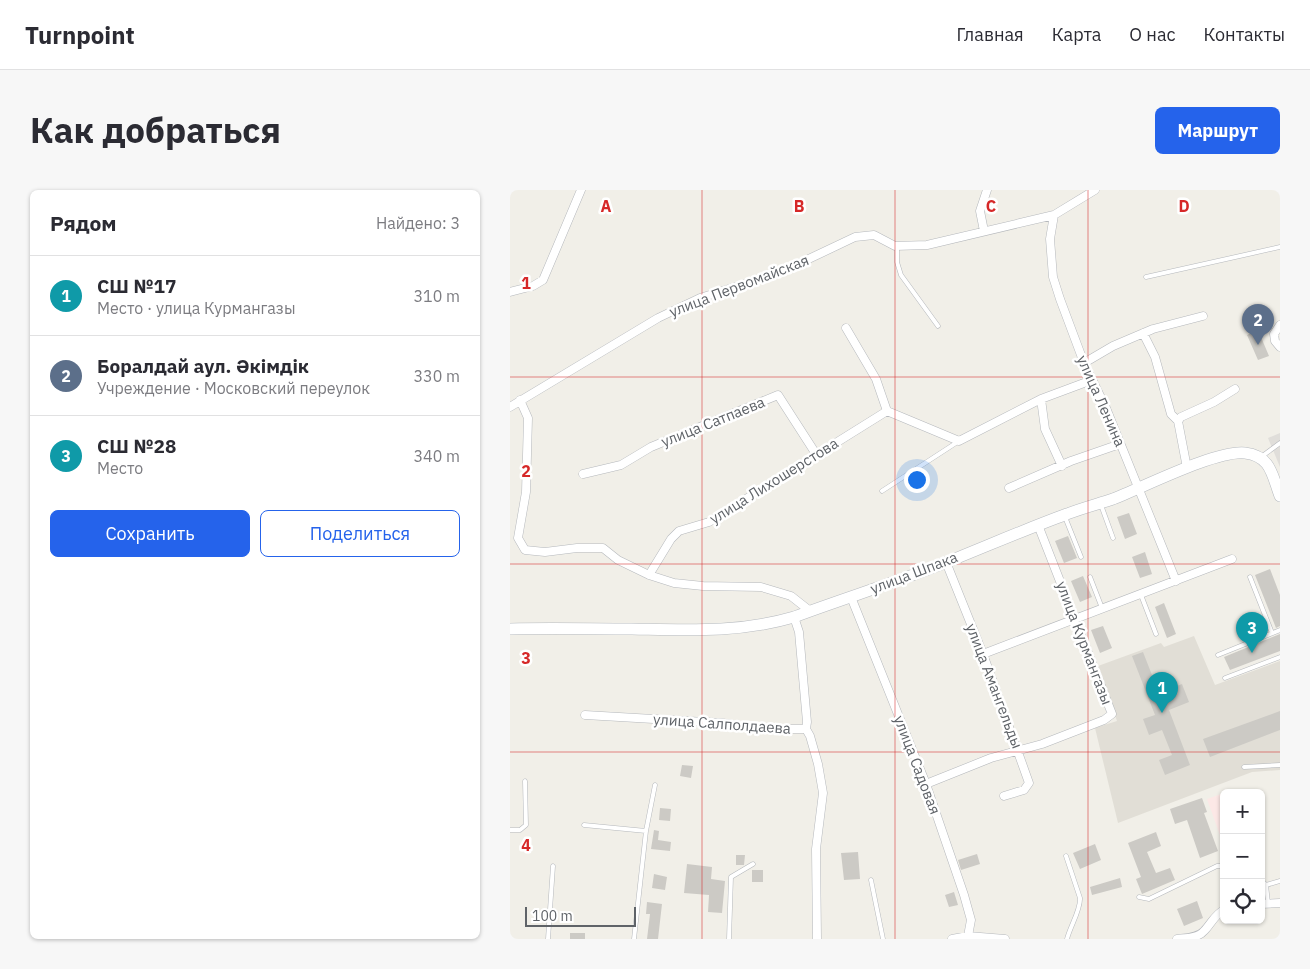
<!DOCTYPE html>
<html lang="ru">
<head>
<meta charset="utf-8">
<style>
  :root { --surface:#fff; --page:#f7f7f7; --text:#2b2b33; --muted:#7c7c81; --line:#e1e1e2; --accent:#2563eb }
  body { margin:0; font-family:"IBM Plex Sans",sans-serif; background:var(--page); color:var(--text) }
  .controls { position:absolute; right:15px; bottom:15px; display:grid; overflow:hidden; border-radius:8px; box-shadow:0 1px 4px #0004 }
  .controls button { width:45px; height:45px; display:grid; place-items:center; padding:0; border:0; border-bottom:1px solid var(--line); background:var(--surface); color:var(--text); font:25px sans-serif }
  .scale { position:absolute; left:15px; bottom:12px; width:111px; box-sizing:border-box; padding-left:5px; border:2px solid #5f6368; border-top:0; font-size:14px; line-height:18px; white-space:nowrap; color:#5f6368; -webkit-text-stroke:4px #fff; paint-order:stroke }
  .you { position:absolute; left:406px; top:289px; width:18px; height:18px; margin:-12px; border:4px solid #fff; border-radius:50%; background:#1a73e8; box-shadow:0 0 0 8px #1a73e833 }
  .badge { display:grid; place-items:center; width:32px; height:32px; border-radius:50%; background:var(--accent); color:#fff; font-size:16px; font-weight:700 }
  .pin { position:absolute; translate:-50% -41px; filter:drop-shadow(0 1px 2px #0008) }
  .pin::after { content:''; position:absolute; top:26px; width:18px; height:15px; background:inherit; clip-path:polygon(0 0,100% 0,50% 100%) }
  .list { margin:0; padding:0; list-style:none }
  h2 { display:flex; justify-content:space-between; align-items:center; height:65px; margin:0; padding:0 20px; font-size:21px }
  h2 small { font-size:16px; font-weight:400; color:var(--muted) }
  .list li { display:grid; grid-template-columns:32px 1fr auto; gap:15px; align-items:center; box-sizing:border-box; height:80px; padding:0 20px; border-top:1px solid var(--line) }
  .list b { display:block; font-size:19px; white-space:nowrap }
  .list p { margin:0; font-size:16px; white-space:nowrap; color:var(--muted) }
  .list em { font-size:16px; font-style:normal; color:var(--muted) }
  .actions { display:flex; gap:10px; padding:15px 20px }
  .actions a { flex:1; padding:11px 0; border:1px solid var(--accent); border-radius:8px; text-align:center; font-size:18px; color:var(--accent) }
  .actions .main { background:var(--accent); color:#fff }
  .icon { flex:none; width:28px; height:28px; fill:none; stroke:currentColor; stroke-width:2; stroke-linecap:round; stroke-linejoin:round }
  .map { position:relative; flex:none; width:770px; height:749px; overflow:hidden; border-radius:8px }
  header { display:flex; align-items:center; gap:30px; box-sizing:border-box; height:70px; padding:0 25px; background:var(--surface); border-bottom:1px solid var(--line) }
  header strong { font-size:24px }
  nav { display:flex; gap:28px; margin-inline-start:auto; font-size:18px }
  .intro { display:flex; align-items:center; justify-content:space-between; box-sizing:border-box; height:120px; padding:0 30px }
  h1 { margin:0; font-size:35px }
  .button { padding:12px 22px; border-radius:8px; background:var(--accent); color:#fff; font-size:18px; font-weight:700 }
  main { display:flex; gap:30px; padding:0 30px }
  aside { flex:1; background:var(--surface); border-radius:8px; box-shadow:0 1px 4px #0004 }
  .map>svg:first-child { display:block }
  .industrial { fill:#e0deda }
  .education { fill:#e1ded6 }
  .medical { fill:#fce8e6 }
  .building { fill:#cccac5 }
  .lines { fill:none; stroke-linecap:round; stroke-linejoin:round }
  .lane-casing { stroke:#b5b8bc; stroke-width:5 }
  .street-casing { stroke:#b5b8bc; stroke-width:9 }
  .secondary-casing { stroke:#b6babf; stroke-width:12 }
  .lane { stroke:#fff; stroke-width:4 }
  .street { stroke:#fff; stroke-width:8 }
  .secondary { stroke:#fff; stroke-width:11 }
  .grid { fill:none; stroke:#d62828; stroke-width:1; stroke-opacity:0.55 }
  .labels { text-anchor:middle; stroke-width:5; stroke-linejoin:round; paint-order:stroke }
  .street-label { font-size:15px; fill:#5f6368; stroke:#fff }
  .grid-label { font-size:16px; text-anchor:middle; font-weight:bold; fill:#d62828; stroke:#fff; stroke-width:5; stroke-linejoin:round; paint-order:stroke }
</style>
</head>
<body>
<header>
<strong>Turnpoint</strong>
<nav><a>Главная</a><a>Карта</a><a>О нас</a><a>Контакты</a></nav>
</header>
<div class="intro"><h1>Как добраться</h1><a class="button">Маршрут</a></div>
<main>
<aside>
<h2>Рядом<small>Найдено: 3</small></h2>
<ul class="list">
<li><span class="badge" style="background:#0f9aa8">1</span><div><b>СШ №17</b><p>Место · улица Курмангазы</p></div><em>310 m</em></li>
<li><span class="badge" style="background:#5c6f8a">2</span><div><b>Боралдай аул. Әкімдік</b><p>Учреждение · Московский переулок</p></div><em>330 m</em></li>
<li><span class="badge" style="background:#0f9aa8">3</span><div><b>СШ №28</b><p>Место</p></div><em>340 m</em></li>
</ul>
<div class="actions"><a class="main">Сохранить</a><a>Поделиться</a></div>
</aside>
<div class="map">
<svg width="770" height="749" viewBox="0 0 770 749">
  <rect width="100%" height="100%" fill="#f1efe8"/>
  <path class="industrial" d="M770,243v34l-12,-29z"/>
  <path class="education" d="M684,446l21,49 65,-24v109l-28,2 -134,51 -23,-95 22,-7 -19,-55 63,-23 3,4z"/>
  <path class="medical" d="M714,603v51h-1l-16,-45z"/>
  <path class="building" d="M748,140l11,26 -11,4 -11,-25z
    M619,323l8,21 -12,5 -8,-22z
    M558,346l9,22 -13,5 -9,-22z
    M635,362l7,22 -12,4 -8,-21z
    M760,379l10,26v31l-4,2 -21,-53z
    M573,386l9,21 -12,5 -9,-21z
    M654,413l12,31 -9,4 -12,-31z
    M593,436l9,22 -12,5 -9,-23z
    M770,444v17l-50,19 -6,-13z
    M633,462l16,41 23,-9 7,18 -20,8 21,55 -25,10 -6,-15 13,-5 -10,-25 -13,5 -6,-16 12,-4 -23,-59z
    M770,521v19l-70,27 -7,-18z
    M172,575l11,1 -2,12 -11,-2z
    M692,608l5,14 -3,1 14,38 -18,7 -13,-38 -12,4 -5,-15z
    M150,618l11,1 -1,12 -11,-1z
    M144,640l5,1 -1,9 13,2 -1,9 -19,-2z
    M646,642l5,14 -14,6 9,21 14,-5 5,12 -33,14 -6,-15 5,-2 -13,-34z
    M585,654l6,16 -21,9 -7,-16z
    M348,662l2,27 -16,1 -3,-27z
    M467,664l3,10 -19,6 -3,-10z
    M226,665h9l-1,10h-8z
    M177,674l25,3 -1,12 14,2 -3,32 -14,-1 1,-17 -25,-2z
    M242,680h11v12h-11z
    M144,684l13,3 -2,13 -13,-2z
    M610,688l2,9 -30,8 -2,-8z
    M444,702l4,13 -9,2 -4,-12z
    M687,711l6,17 -19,8 -7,-17z
    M137,712l15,2 -4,35h-11l3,-25h-4z
    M60,743h15v6h-15z"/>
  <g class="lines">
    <g class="lane-casing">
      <path id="lane" d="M387,56v16l4,13 37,51
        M636,87l134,-30
        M751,267l19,-14
        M372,301l77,-50
        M591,315l12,33
        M555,327l16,40
        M580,387l12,31
        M740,387l22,56
        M631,405l15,39
        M708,465l62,-25
        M715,488l55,-21
        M734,577l36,-2
        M74,635l62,6
        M0,640h10l6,-5 -1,-44
        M556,666l14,42c1,11 -10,29 -13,41
        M361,690l12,59
        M751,690l5,5 14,-4
        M756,695l2,18
        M629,707l10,2 68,-33h7
        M38,749l5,-73
        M124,749l12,-108 9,-46
        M219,749l2,-62 22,-13"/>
    </g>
    <g class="street-casing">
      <path id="street" d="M544,25l-4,24 3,38 7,22 24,64 22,45 70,173
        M474,41l-4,-20 7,-21
        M0,102l23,-6 10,-6 38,-90
        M770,135l-6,9 1,7 5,6
        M336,138l30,51 11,32 72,30 82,-42 51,-19
        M633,143l12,24 16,57 7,7
        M574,173l29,-17 40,-17 50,-13
        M531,209l4,30 17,37
        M10,210l8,18 -2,74 -8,46 7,12 20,2 32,-4h26l15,12 31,15 25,8 29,3 58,1 30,9 19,15
        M0,217l148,-89 42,-20 77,-24 78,-37 19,-2 21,11 32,-1 127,-30 41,-25
        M677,278l-9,-47 3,-4 33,-15 21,-13
        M73,284l38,-9 30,-18 127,-52 38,59
        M499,298l62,-27 49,-17
        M436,372l37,92 46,129 -5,7 -20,6
        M139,385l22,-36 8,-8 30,-9 178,-111
        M341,407l75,187 38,111 7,25 -3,16
        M473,464l249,-95
        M75,525l137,8 38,6h46l1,-7 -8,-90 -5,-15
        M296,539l4,7 8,28 5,29 -7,56 1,90
        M416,594l65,-26 51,-14 62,-24 8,-6 -74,-189
        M751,714l19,-1
        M442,749l16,-3 37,3
        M667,749c9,-1 21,-1 27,-8 7,-7 11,-17 20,-21"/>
    </g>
    <g class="secondary-casing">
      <path id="secondary" d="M0,439c41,-1 81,0 122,0 56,1 107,4 162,-12 51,-19 103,-35 153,-55 40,-16 79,-33 120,-48 15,-6 31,-10 46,-15 31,-12 103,-49 132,-46 26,3 27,22 35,43"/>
    </g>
    <use href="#lane" class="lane"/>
    <use href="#street" class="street"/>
    <use href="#secondary" class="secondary"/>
  </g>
  <path class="grid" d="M192,0v749M385,0v749M578,0v749M0,187h770M0,374h770M0,562h770"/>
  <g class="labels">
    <g class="street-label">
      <text transform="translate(229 96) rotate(-21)" y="5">улица Первомайская</text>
      <text transform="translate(591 211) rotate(66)" y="5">улица Ленина</text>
      <text transform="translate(203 232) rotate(-22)" y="5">улица Сатпаева</text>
      <text transform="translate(264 291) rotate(-32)" y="5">улица Лихошерстова</text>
      <text transform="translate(404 383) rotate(-21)" y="5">улица Шпака</text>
      <text transform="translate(574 453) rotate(69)" y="5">улица Курмангазы</text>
      <text transform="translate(484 496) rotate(69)" y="5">улица Амангельды</text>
      <text transform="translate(212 534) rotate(4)" y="5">улица Салполдаева</text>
      <text transform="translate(407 575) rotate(69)" y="5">улица Садовая</text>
    </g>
  </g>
  <g class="grid-label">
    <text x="96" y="22">A</text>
    <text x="289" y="22">B</text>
    <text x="481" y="22">C</text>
    <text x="674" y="22">D</text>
    <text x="16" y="99">1</text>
    <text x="16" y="287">2</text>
    <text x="16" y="474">3</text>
    <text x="16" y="661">4</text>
  </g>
</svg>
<div class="controls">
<button>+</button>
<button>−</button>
<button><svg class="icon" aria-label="locate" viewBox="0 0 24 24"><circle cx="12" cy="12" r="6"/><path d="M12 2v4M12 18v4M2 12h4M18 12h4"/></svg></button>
</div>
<div class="scale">100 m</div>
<div class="you"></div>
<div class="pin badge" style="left:652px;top:523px;background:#0f9aa8">1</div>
<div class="pin badge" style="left:748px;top:155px;background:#5c6f8a">2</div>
<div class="pin badge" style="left:742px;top:463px;background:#0f9aa8">3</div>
</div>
</main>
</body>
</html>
